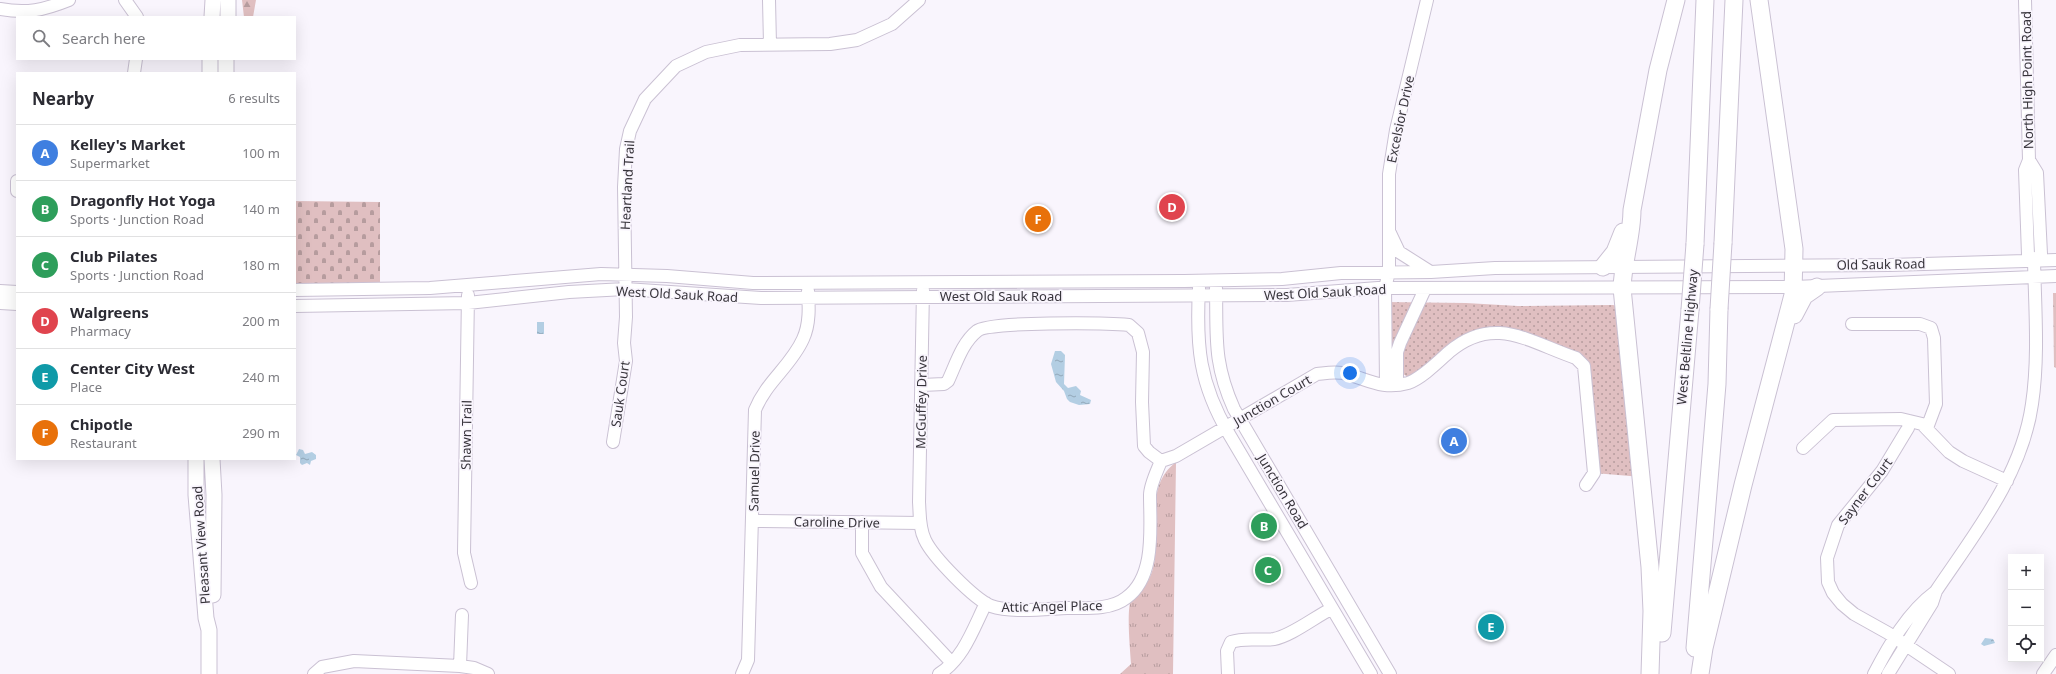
<!DOCTYPE html>
<html lang="en">
<head>
<meta charset="utf-8">
<style>
  :root { --surface:#fff; --page:#f2f2f3; --text:#2b2b33; --muted:#7c7c81; --line:#e1e1e2; --accent:#ea580c }
  body { margin:0; font-family:"Noto Sans",sans-serif; background:var(--page); color:var(--text) }
  .controls { position:absolute; right:12px; bottom:12px; display:grid; overflow:hidden; border-radius:0px; box-shadow:0 4px 16px #0002 }
  .controls button { width:36px; height:36px; display:grid; place-items:center; padding:0; border:0; border-bottom:1px solid var(--line); background:var(--surface); color:var(--text); font:20px sans-serif }
  .you { position:absolute; left:1350px; top:373px; width:14px; height:14px; margin:-10px; border:3px solid #fff; border-radius:50%; background:#1a73e8; box-shadow:0 0 0 6px #1a73e833 }
  .badge { display:grid; place-items:center; width:26px; height:26px; border-radius:50%; background:var(--accent); color:#fff; font-size:13px; font-weight:700 }
  .pin { position:absolute; translate:-50% -50%; border:2px solid #fff; box-shadow:0 1px 4px #0006 }
  .list { margin:0; padding:0; list-style:none }
  h2 { display:flex; justify-content:space-between; align-items:center; height:52px; margin:0; padding:0 16px; font-size:17px }
  h2 small { font-size:13px; font-weight:400; color:var(--muted) }
  .list li { display:grid; grid-template-columns:26px 1fr auto; gap:12px; align-items:center; box-sizing:border-box; height:56px; padding:0 16px; border-top:1px solid var(--line) }
  .list b { display:block; font-size:15px; white-space:nowrap }
  .list p { margin:0; font-size:13px; white-space:nowrap; color:var(--muted) }
  .list em { font-size:13px; font-style:normal; color:var(--muted) }
  .icon { flex:none; width:22px; height:22px; fill:none; stroke:currentColor; stroke-width:2; stroke-linecap:round; stroke-linejoin:round }
  .map { position:relative; flex:none; width:2056px; height:674px; overflow:hidden }
  .search { position:absolute; background:var(--surface); box-shadow:0 4px 16px #0002; left:16px; top:16px; width:280px; height:44px; display:flex; align-items:center; gap:10px; box-sizing:border-box; padding:0 14px; border-radius:0px; color:var(--muted); font-size:15px }
  .panel { position:absolute; background:var(--surface); box-shadow:0 4px 16px #0002; left:16px; top:72px; width:280px; height:388px; border-radius:0px }
  .map>svg:first-child { display:block }
  .grass { fill:url(#grass-dots) }
  .forest { fill:url(#forest-firs) }
  .cemetery { fill:url(#cemetery-stones) }
  .park { fill:url(#park-tufts) }
  .water { fill:url(#water-ripples) }
  .lines { fill:none; stroke-linecap:round; stroke-linejoin:round }
  .minor-casing { stroke:#cac1d3; stroke-width:14 }
  .major-casing { stroke:#cac1d3; stroke-width:17 }
  .highway-casing { stroke:#cac1d3; stroke-width:19 }
  .minor { stroke:#fff; stroke-width:12 }
  .major { stroke:#fff; stroke-width:15 }
  .highway { stroke:#fff; stroke-width:17 }
  .highway-bridge-casing { stroke:#cac1d3; stroke-width:19; stroke-linecap:butt }
  .highway-bridge { stroke:#fff; stroke-width:17 }
  .labels { text-anchor:middle; stroke-width:3.5; stroke-linejoin:round; paint-order:stroke }
  .street-label { font-size:13px; fill:#37343b; stroke:#f9f5fd }
</style>
</head>
<body>
<div class="map">
<svg width="2056" height="674" viewBox="0 0 2056 674">
  <defs>
    <pattern id="grass-dots" width="8" height="8" patternUnits="userSpaceOnUse"><rect width="8" height="8" fill="#e0bfc1"/><path d="M2 2h.1M6 6h.1" fill="none" stroke="#b69c9e" stroke-width="1.8" stroke-linecap="round"/></pattern>
    <pattern id="forest-firs" width="22" height="20" patternUnits="userSpaceOnUse"><rect width="22" height="20" fill="#e0bfc1"/><path d="M5 1l3.5 6h-7zM16 11l3.5 6h-7z" fill="#b69c9e"/></pattern>
    <pattern id="cemetery-stones" width="16" height="16" patternUnits="userSpaceOnUse"><rect width="16" height="16" fill="#e0bfc1"/><path d="M2 7V4a2 2 0 0 1 4 0v3zM10 15v-3a2 2 0 0 1 4 0v3z" fill="#b69c9e"/></pattern>
    <pattern id="park-tufts" width="24" height="20" patternUnits="userSpaceOnUse"><rect width="24" height="20" fill="#e0bfc1"/><path d="M3 7l-1-3M5 7V3M7 7l1-3M15 17l-1-3M17 17v-4M19 17l1-3" fill="none" stroke="#b69c9e"/></pattern>
    <pattern id="water-ripples" width="26" height="14" patternUnits="userSpaceOnUse"><rect width="26" height="14" fill="#b3cee3"/><path d="M2 4q2-2 4 0t4 0M15 11q2-2 4 0t4 0" fill="none" stroke="#92a8b9"/></pattern>
  </defs>
  <rect width="100%" height="100%" fill="#f9f5fd"/>
  <path class="grass" d="M1385,302l81,1 52,3 95,-1 8,2 21,170 -48,-4 -10,-107 -8,-8 -91,-26 -71,49 -17,-11h-11z"/>
  <path class="forest" d="M242,0h14l-3,17h-9z
    M2053,293h3v75l-2,-1z"/>
  <path class="cemetery" d="M295,201l85,1v87l-85,1z"/>
  <path class="park" d="M1176,462l-3,212h-53l11,-10c-1,-15 -4,-48 -1,-61 1,-4 7,-8 10,-11 6,-7 11,-15 13,-24 9,-35 -11,-80 23,-106z"/>
  <path class="water" d="M537,322h7v12h-7z
    M1055,351h6l4,4 -1,29 4,4 8,-2 5,5 -1,4 11,5 -1,4 -11,1 -9,-3 -3,-3 -3,-8 -8,-9 -5,-18z
    M299,449l4,1 2,4 7,-2 4,3v4l-5,2 -1,4 -3,-2 -5,2 -2,-2v-6l-4,-2z
    M1985,638l8,1 2,4 -11,3 -3,-2z"/>
  <g class="lines">
    <g class="minor-casing">
      <path id="minor" d="M125,0l12,17
        M769,0l1,44
        M2025,0l4,160 -4,10 3,85 6,6
        M0,9c27,5 44,1 69,-9
        M134,73l2,-14
        M17,181v10
        M1390,233l9,19 30,19
        M1199,288c-3,58 0,95 30,146l142,240
        M1216,288c1,49 -3,74 18,121l156,265
        M295,290l135,-2 171,-14 66,2 86,7 431,-2 98,-2 59,-6 90,-1 64,-4 395,-3 166,-5
        M923,290l-4,212c1,13 0,26 6,38 8,17 49,59 66,66 21,7 54,3 76,2 19,0 44,2 59,-10 30,-21 24,-71 24,-103 0,-10 7,-24 11,-34
        M0,291l17,1
        M468,295l-4,258 7,30
        M0,303l17,1
        M295,306l173,-3 101,-11 56,-3 136,9 526,-3 91,-7 416,-1 262,-11
        M1852,324h68l11,4 3,10 2,66 -9,24
        M1397,384v-32l3,-9 25,-54
        M922,385l22,-1 4,-3c8,-17 14,-38 29,-50 11,-10 131,-8 152,-6l9,8 5,19 -1,50 2,44 5,6 12,9 15,-5 141,-82c10,-1 20,-3 30,0 22,6 36,16 61,9 13,-4 31,-22 41,-31 45,-38 80,-10 127,6l8,8 10,107 -8,12
        M1386,385l-1,-97 4,-16v-98l7,-44 31,-130
        M1909,421l-1,7 -26,43 -44,54 -11,33 1,24 5,11 9,11 12,10 34,19 61,41
        M613,442l13,-81 -2,-18 2,-26 -2,-130 2,-38 4,-18 15,-32 31,-33 30,-14 34,-7 90,-1 27,-4 35,-16 27,-24
        M1803,448l30,-28 68,-1 21,5 27,28 14,9 44,20
        M754,521l166,2
        M862,522v31l19,34 71,76
        M460,666l2,-51
        M314,674l8,-7 32,-6 106,5 14,2 14,6
        M742,674l6,-14 7,-250c11,-28 36,-44 48,-71 7,-15 6,-33 5,-48
        M939,674c25,-16 34,-45 47,-71
        M1228,674l-1,-23 4,-9c14,-5 28,-1 43,-3 17,-3 41,-22 57,-30
        M1874,674c15,-29 34,-62 61,-82
        M1888,674l44,-71 4,-12c39,-58 86,-116 96,-187 7,-47 3,-96 2,-143l7,-7 -4,-81 -8,-13
        M2043,674l13,-19"/>
    </g>
    <g class="major-casing">
      <path id="major" d="M212,17l1,-17
        M228,17v-17
        M210,73v-14
        M226,73v-14
        M196,459v36l10,123 3,12v44
        M212,459l2,36 -1,100"/>
    </g>
    <g class="highway-casing">
      <path id="highway" d="M1723,243l11,-243
        M1695,244l10,-244
        M1603,267l12,-15 8,-20
        M1794,315l10,-19 13,-9
        M1662,633l28,-323
        M1695,648l22,-264 2,-75
        M1650,674l2,-63 -2,-44 -28,-279c1,-27 10,-52 10,-78l26,-140 18,-70
        M1700,674l4,-26 39,-163 50,-190 1,-46 -35,-249"/>
    </g>
    <use href="#minor" class="minor"/>
    <use href="#major" class="major"/>
    <use href="#highway" class="highway"/>
    <g class="highway-bridge-casing">
      <path id="highway-bridge" d="M1719,309l4,-66
        M1690,310l5,-66"/>
    </g>
    <use href="#highway-bridge" class="highway-bridge"/>
  </g>
  <g class="labels">
    <g class="street-label">
      <text transform="translate(2027 80) rotate(-91)" y="5">North High Point Road</text>
      <text transform="translate(1400 119) rotate(-78)" y="5">Excelsior Drive</text>
      <text transform="translate(627 185) rotate(-87)" y="5">Heartland Trail</text>
      <text transform="translate(1881 264) rotate(-1)" y="5">Old Sauk Road</text>
      <text transform="translate(1325 292) rotate(-3)" y="5">West Old Sauk Road</text>
      <text transform="translate(677 294) rotate(3)" y="5">West Old Sauk Road</text>
      <text x="1001" y="301">West Old Sauk Road</text>
      <text transform="translate(1687 337) rotate(-85)" y="5">West Beltline Highway</text>
      <text transform="translate(620 394) rotate(-82)" y="5">Sauk Court</text>
      <text transform="translate(1272 400) rotate(-30)" y="5">Junction Court</text>
      <text transform="translate(921 402) rotate(-89)" y="5">McGuffey Drive</text>
      <text transform="translate(466 435) rotate(-89)" y="5">Shawn Trail</text>
      <text transform="translate(754 471) rotate(-89)" y="5">Samuel Drive</text>
      <text transform="translate(1283 491) rotate(59)" y="5">Junction Road</text>
      <text transform="translate(1865 491) rotate(-53)" y="5">Sayner Court</text>
      <text transform="translate(837 522) rotate(1)" y="5">Caroline Drive</text>
      <text transform="translate(201 545) rotate(-94)" y="5">Pleasant View Road</text>
      <text transform="translate(1052 606) rotate(-1)" y="5">Attic Angel Place</text>
    </g>
  </g>
</svg>
<div class="controls">
<button>+</button>
<button>−</button>
<button><svg class="icon" aria-label="locate" viewBox="0 0 24 24"><circle cx="12" cy="12" r="6"/><path d="M12 2v4M12 18v4M2 12h4M18 12h4"/></svg></button>
</div>
<div class="you"></div>
<div class="pin badge" style="left:1454px;top:441px;background:#3f7fe0">A</div>
<div class="pin badge" style="left:1264px;top:526px;background:#2e9e5b">B</div>
<div class="pin badge" style="left:1268px;top:570px;background:#2e9e5b">C</div>
<div class="pin badge" style="left:1172px;top:207px;background:#e0444e">D</div>
<div class="pin badge" style="left:1491px;top:627px;background:#0f9aa8">E</div>
<div class="pin badge" style="left:1038px;top:219px;background:#e8710a">F</div>
<div class="search"><svg class="icon" aria-label="search" viewBox="0 0 24 24"><circle cx="10" cy="10" r="6"/><path d="M15 15l6 6"/></svg>Search here</div>
<section class="panel">
<h2>Nearby<small>6 results</small></h2>
<ul class="list">
<li><span class="badge" style="background:#3f7fe0">A</span><div><b>Kelley's Market</b><p>Supermarket</p></div><em>100 m</em></li>
<li><span class="badge" style="background:#2e9e5b">B</span><div><b>Dragonfly Hot Yoga</b><p>Sports · Junction Road</p></div><em>140 m</em></li>
<li><span class="badge" style="background:#2e9e5b">C</span><div><b>Club Pilates</b><p>Sports · Junction Road</p></div><em>180 m</em></li>
<li><span class="badge" style="background:#e0444e">D</span><div><b>Walgreens</b><p>Pharmacy</p></div><em>200 m</em></li>
<li><span class="badge" style="background:#0f9aa8">E</span><div><b>Center City West</b><p>Place</p></div><em>240 m</em></li>
<li><span class="badge" style="background:#e8710a">F</span><div><b>Chipotle</b><p>Restaurant</p></div><em>290 m</em></li>
</ul>
</section>
</div>
</body>
</html>
